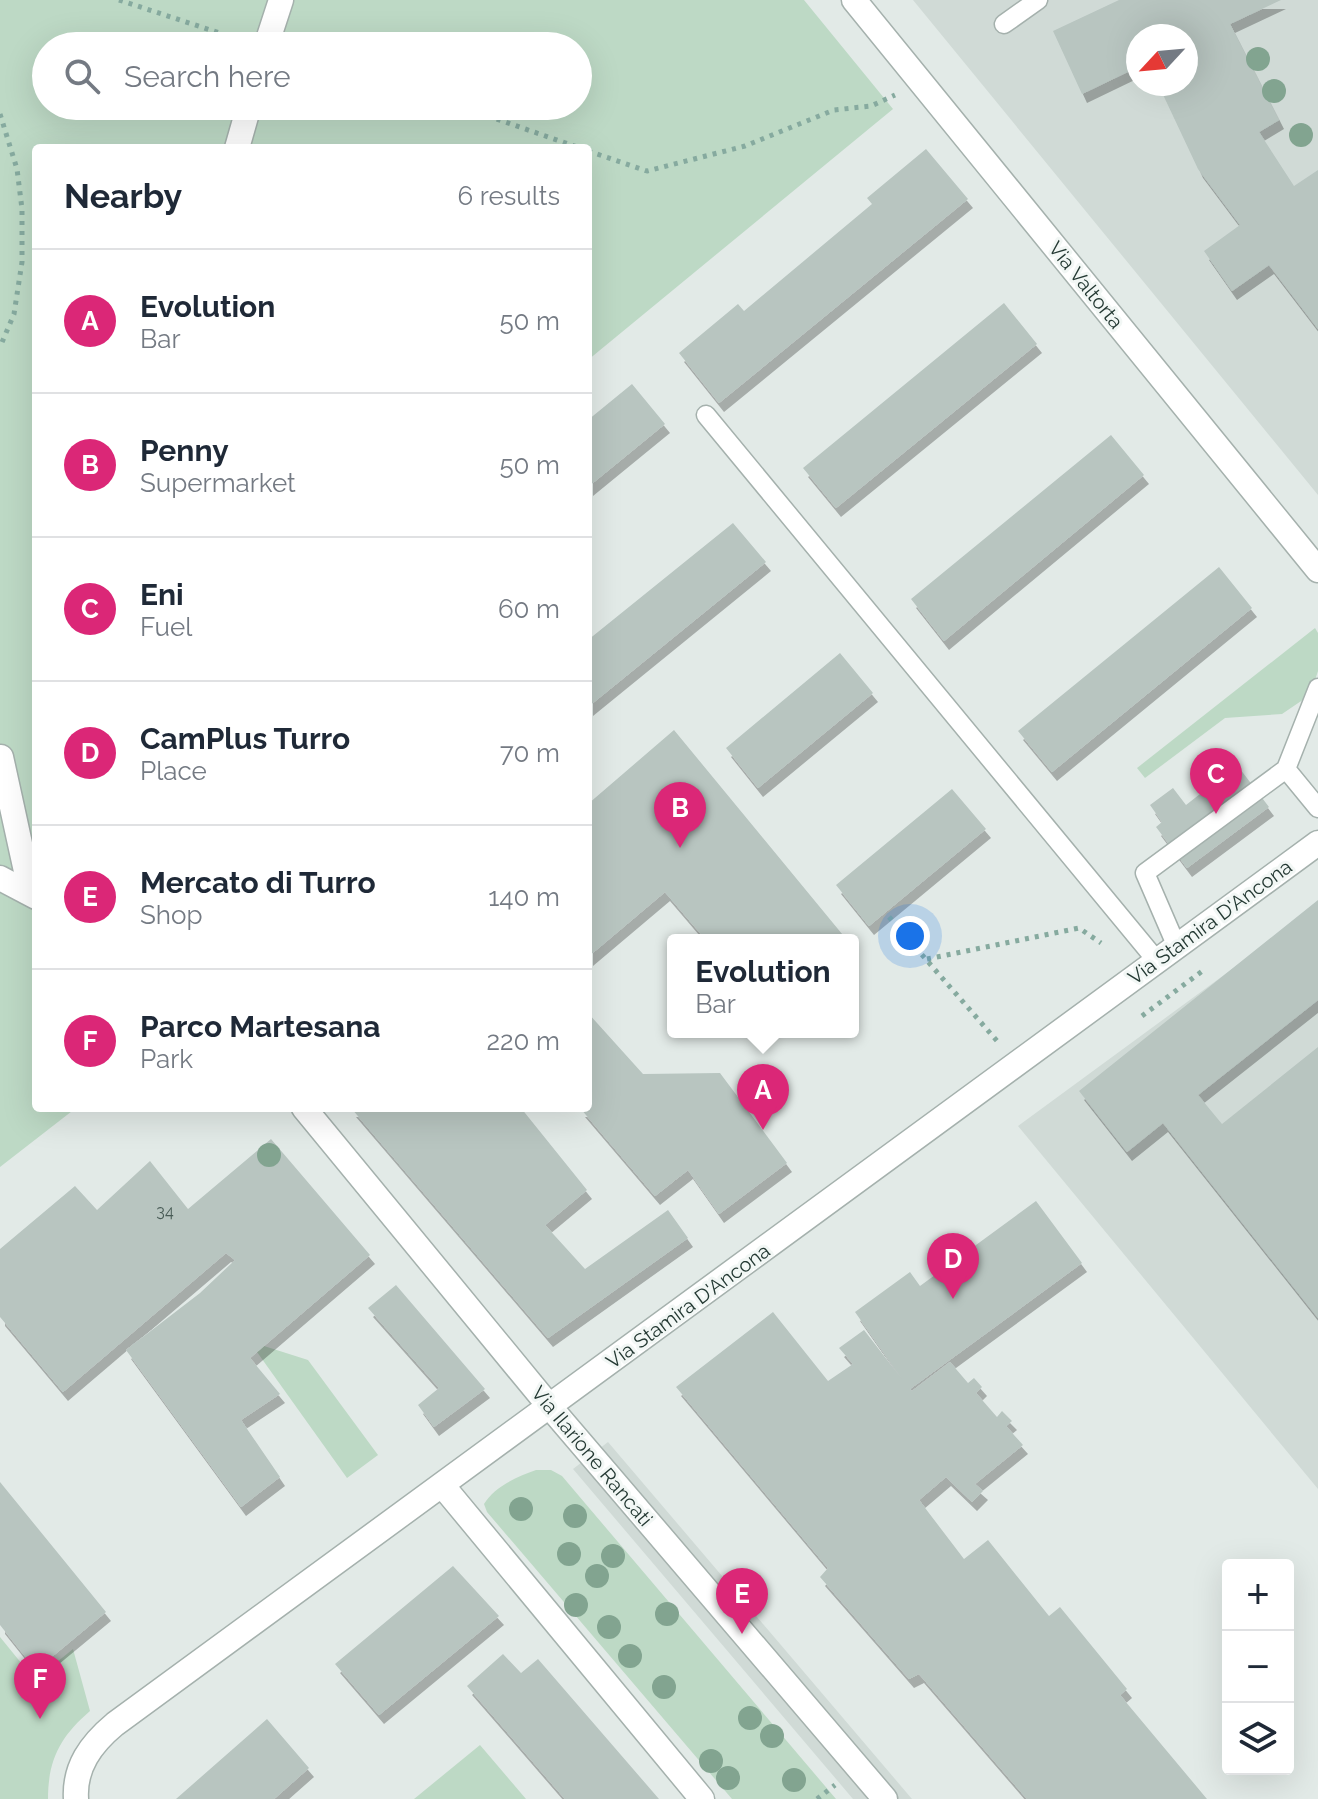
<!DOCTYPE html>
<html lang="en">
<head>
<meta charset="utf-8">
<style>
  :root { --surface:#fff; --page:#f2f2f3; --text:#1f2937; --muted:#747a83; --line:#e0e1e3; --accent:#db2777 }
  body { margin:0; font-family:Raleway,sans-serif; background:var(--page); color:var(--text) }
  .controls { position:absolute; right:24px; bottom:24px; display:grid; overflow:hidden; border-radius:8px; box-shadow:0 8px 32px #0002 }
  .controls button { width:72px; height:72px; display:grid; place-items:center; padding:0; border:0; border-bottom:2px solid var(--line); background:var(--surface); color:var(--text); font:40px sans-serif }
  .compass { position:absolute; left:1126px; top:24px; width:72px; height:72px; border-radius:50%; background:var(--surface); box-shadow:0 8px 32px #0002; rotate:244deg }
  .you { position:absolute; left:910px; top:936px; width:28px; height:28px; margin:-20px; border:6px solid #fff; border-radius:50%; background:#1a73e8; box-shadow:0 0 0 12px #1a73e833 }
  .badge { display:grid; place-items:center; width:52px; height:52px; border-radius:50%; background:var(--accent); color:#fff; font-size:26px; font-weight:700 }
  .pin { position:absolute; translate:-50% -66px; filter:drop-shadow(0 2px 4px #0008) }
  .pin::after { content:''; position:absolute; top:42px; width:28px; height:24px; background:inherit; clip-path:polygon(0 0,100% 0,50% 100%) }
  .popup { position:absolute; left:667px; top:934px; width:192px; height:104px; box-sizing:border-box; display:grid; place-content:center; border-radius:8px; background:var(--surface); filter:drop-shadow(0 2px 6px #0005); font-size:26px; white-space:nowrap; color:var(--muted) }
  .popup b { font-size:30px; color:var(--text) }
  .popup::after { content:''; position:absolute; left:50%; top:100%; margin-left:-16px; border:16px solid transparent; border-top-color:var(--surface) }
  .list { margin:0; padding:0; list-style:none }
  h2 { display:flex; justify-content:space-between; align-items:center; height:104px; margin:0; padding:0 32px; font-size:34px }
  h2 small { font-size:26px; font-weight:400; color:var(--muted) }
  .list li { display:grid; grid-template-columns:52px 1fr auto; gap:24px; align-items:center; box-sizing:border-box; height:144px; padding:0 32px; border-top:2px solid var(--line) }
  .list b { display:block; font-size:30px; white-space:nowrap }
  .list p { margin:0; font-size:26px; white-space:nowrap; color:var(--muted) }
  .list em { font-size:26px; font-style:normal; color:var(--muted) }
  .icon { flex:none; width:44px; height:44px; fill:none; stroke:currentColor; stroke-width:2; stroke-linecap:round; stroke-linejoin:round }
  .map { position:relative; flex:none; width:1318px; height:1799px; overflow:hidden }
  .search { position:absolute; background:var(--surface); box-shadow:0 8px 32px #0002; left:32px; top:32px; width:560px; height:88px; display:flex; align-items:center; gap:20px; box-sizing:border-box; padding:0 28px; border-radius:44px; color:var(--muted); font-size:30px }
  .panel { position:absolute; background:var(--surface); box-shadow:0 8px 32px #0002; left:32px; top:144px; width:560px; height:968px; border-radius:8px }
  .map>svg:first-child { display:block }
  .built { fill:#d0dad6; fill-rule:evenodd }
  .green { fill:#bdd9c5; fill-rule:evenodd }
  .building { fill:#b8c5c0; filter:url(#shadow) }
  .lines { fill:none; stroke-linecap:round; stroke-linejoin:round }
  .lane-casing { stroke:#a5b1ad; stroke-width:21 }
  .street-casing { stroke:#a5b1ad; stroke-width:27 }
  .path { stroke:#86aa9f; stroke-width:5; stroke-dasharray:4 6; stroke-linecap:butt }
  .lane { stroke:#fff; stroke-width:18 }
  .street { stroke:#fff; stroke-width:24 }
  .tree { fill:#82a490 }
  .labels { text-anchor:middle; stroke-width:6; stroke-linejoin:round; paint-order:stroke }
  .number-label { font-size:16px; fill:#495c56 }
  .street-label { font-size:20px; fill:#243933; stroke:#f2f7f5 }
</style>
</head>
<body>
<div class="map">
<svg width="1318" height="1799" viewBox="0 0 1318 1799">
  <defs>
    <filter id="shadow"><feDropShadow dx="5" dy="9" stdDeviation="0" flood-color="#0004"/></filter>
  </defs>
  <rect width="100%" height="100%" fill="#e2eae7"/>
  <path class="built" d="M913,0h405v495zM1138,36h48v48h-48z
    M1318,906v583l-300,-363z
    M608,1442l304,357h-59l-280,-330z"/>
  <path class="green" d="M0,0h804l89,109 -305,251v-212h-552v960h40l-76,59zM46,46h532v60h-532z
    M1315,628l3,5v38l-8,24 -28,19 -57,4 -80,60 -8,-10z
    M264,1346l44,14 70,95 -31,23 -90,-126z
    M536,1470h15l11,6 274,323h-104l-245,-287 -3,-8c10,-17 34,-28 52,-34z
    M0,1637l35,43 38,-31 17,62c-29,25 -42,48 -42,88h-48z
    M480,1745l46,54h-112z"/>
  <path class="building" d="M1119,0h162l-51,24 49,96 -20,12 35,54 24,-16v159l-49,-64 -37,26 -28,-40 36,-26 -42,-56 -40,-85h28v-48h-48v31l-56,27 -29,-63z
    M926,149l42,50 -249,204 -40,-50 59,-49 6,7 128,-107 -5,-6z
    M1004,303l33,41 -201,164 -33,-40z
    M632,384l33,40 -77,63v-67z
    M1111,435l33,40 -200,166 -33,-42z
    M733,523l33,39 -178,145v-67z
    M1219,567l33,41 -200,164 -34,-41z
    M840,653l33,40 -115,95 -32,-40z
    M674,730l173,210h-141l-41,-48 -77,65v-153z
    M1237,765l32,42 -82,61 -31,-41 6,-5 -12,-17 23,-17 13,17z
    M952,789l34,40 -117,97 -33,-41z
    M1318,900v100l-120,95 24,29 96,-77v271l-155,-195 -36,29 -48,-61z
    M588,1013l55,61 77,-1 67,90 -68,51 -31,-44 -33,26 -75,-88h8z
    M351,1108h170l66,82 -42,35 40,44 83,-59 20,28 -140,100z
    M271,1139l99,116 -120,103 30,36 -39,26 39,57 -39,30 -115,-157 74,-57 35,-33 -9,-7 -163,139 -63,-75v-68l75,-63 22,24 53,-49 38,48z
    M1036,1201l46,62 -172,126 2,2 38,-29 18,21 6,-5 8,9 -6,6 21,24 5,-6 10,10 -6,5 17,19 -48,39 8,7 -11,11 -26,-25 -27,23 45,59 24,-19 61,76 11,-9 67,82 -7,6 87,104h-180l-108,-125 -10,5 -89,-102 8,-9 -152,-181 97,-75 55,69 25,-17 -14,-16 25,-18 38,49 -47,-67 55,-40 10,14z
    M396,1285l89,104 -51,38 -16,-22 21,-17 -71,-80z
    M0,1482l106,130 -70,58 -36,-45z
    M453,1566l46,50 -120,99 -44,-51z
    M503,1654l18,19 17,-14 121,140h-94l-98,-113z
    M267,1719l42,49 -35,31h-98z"/>
  <g class="lines">
    <g class="lane-casing">
      <path id="lane" d="M1004,24l34,-24
        M706,415l451,546
        M1286,769l32,39
        M1177,947l-32,-74 141,-104 32,-81"/>
    </g>
    <g class="street-casing">
      <path id="street" d="M854,0l464,570
        M266,46l15,-46
        M237,148l12,-42
        M1,757l30,137
        M0,878l36,19
        M304,1108l246,299 335,392
        M442,1485l260,314
        M76,1799c-2,-32 15,-55 39,-75l1203,-881"/>
    </g>
    <path class="path" d="M119,0l122,40
      M459,106l121,42
      M0,114l17,55 5,40v53l-8,52 -14,33
      M588,151l59,20 98,-25 89,-36 37,-4 24,-11
      M889,917l109,125
      M927,959l152,-31 22,15
      M1142,1016l63,-47
      M817,1799l18,-14"/>
    <use href="#lane" class="lane"/>
    <use href="#street" class="street"/>
  </g>
  <g class="tree">
    <circle cx="1258" cy="59" r="12"/>
    <circle cx="1274" cy="91" r="12"/>
    <circle cx="1301" cy="135" r="12"/>
    <circle cx="269" cy="1155" r="12"/>
    <circle cx="521" cy="1509" r="12"/>
    <circle cx="575" cy="1516" r="12"/>
    <circle cx="569" cy="1554" r="12"/>
    <circle cx="613" cy="1556" r="12"/>
    <circle cx="597" cy="1576" r="12"/>
    <circle cx="576" cy="1605" r="12"/>
    <circle cx="667" cy="1614" r="12"/>
    <circle cx="609" cy="1627" r="12"/>
    <circle cx="630" cy="1656" r="12"/>
    <circle cx="664" cy="1687" r="12"/>
    <circle cx="750" cy="1718" r="12"/>
    <circle cx="772" cy="1736" r="12"/>
    <circle cx="711" cy="1761" r="12"/>
    <circle cx="728" cy="1778" r="12"/>
    <circle cx="794" cy="1780" r="12"/>
  </g>
  <g class="labels">
    <g class="number-label">
      <text x="165" y="1217">34</text>
    </g>
    <g class="street-label">
      <text transform="translate(1086 285) rotate(51)" y="7">Via Valtorta</text>
      <text transform="translate(1210 922) rotate(-36)" y="7">Via Stamira D'Ancona</text>
      <text transform="translate(688 1306) rotate(-36)" y="7">Via Stamira D'Ancona</text>
      <text transform="translate(592 1456) rotate(50)" y="7">Via Ilarione Rancati</text>
    </g>
  </g>
</svg>
<div class="controls">
<button>+</button>
<button>−</button>
<button><svg class="icon" aria-label="layers" viewBox="0 0 24 24"><path d="M12 4l9 5-9 5-9-5zM3 14l9 5 9-5"/></svg></button>
</div>
<svg class="compass" viewBox="-18 -18 36 36"><path d="M0-13l5 13h-10z" fill="#e53935"/><path d="M0 13l5-13h-10z" fill="#747a83"/></svg>
<div class="you"></div>
<div class="pin badge" style="left:763px;top:1130px">A</div>
<div class="popup"><b>Evolution</b>Bar</div>
<div class="pin badge" style="left:680px;top:848px">B</div>
<div class="pin badge" style="left:1216px;top:814px">C</div>
<div class="pin badge" style="left:953px;top:1299px">D</div>
<div class="pin badge" style="left:742px;top:1634px">E</div>
<div class="pin badge" style="left:40px;top:1719px">F</div>
<div class="search"><svg class="icon" aria-label="search" viewBox="0 0 24 24"><circle cx="10" cy="10" r="6"/><path d="M15 15l6 6"/></svg>Search here</div>
<section class="panel">
<h2>Nearby<small>6 results</small></h2>
<ul class="list">
<li><span class="badge">A</span><div><b>Evolution</b><p>Bar</p></div><em>50 m</em></li>
<li><span class="badge">B</span><div><b>Penny</b><p>Supermarket</p></div><em>50 m</em></li>
<li><span class="badge">C</span><div><b>Eni</b><p>Fuel</p></div><em>60 m</em></li>
<li><span class="badge">D</span><div><b>CamPlus Turro</b><p>Place</p></div><em>70 m</em></li>
<li><span class="badge">E</span><div><b>Mercato di Turro</b><p>Shop</p></div><em>140 m</em></li>
<li><span class="badge">F</span><div><b>Parco Martesana</b><p>Park</p></div><em>220 m</em></li>
</ul>
</section>
</div>
</body>
</html>
